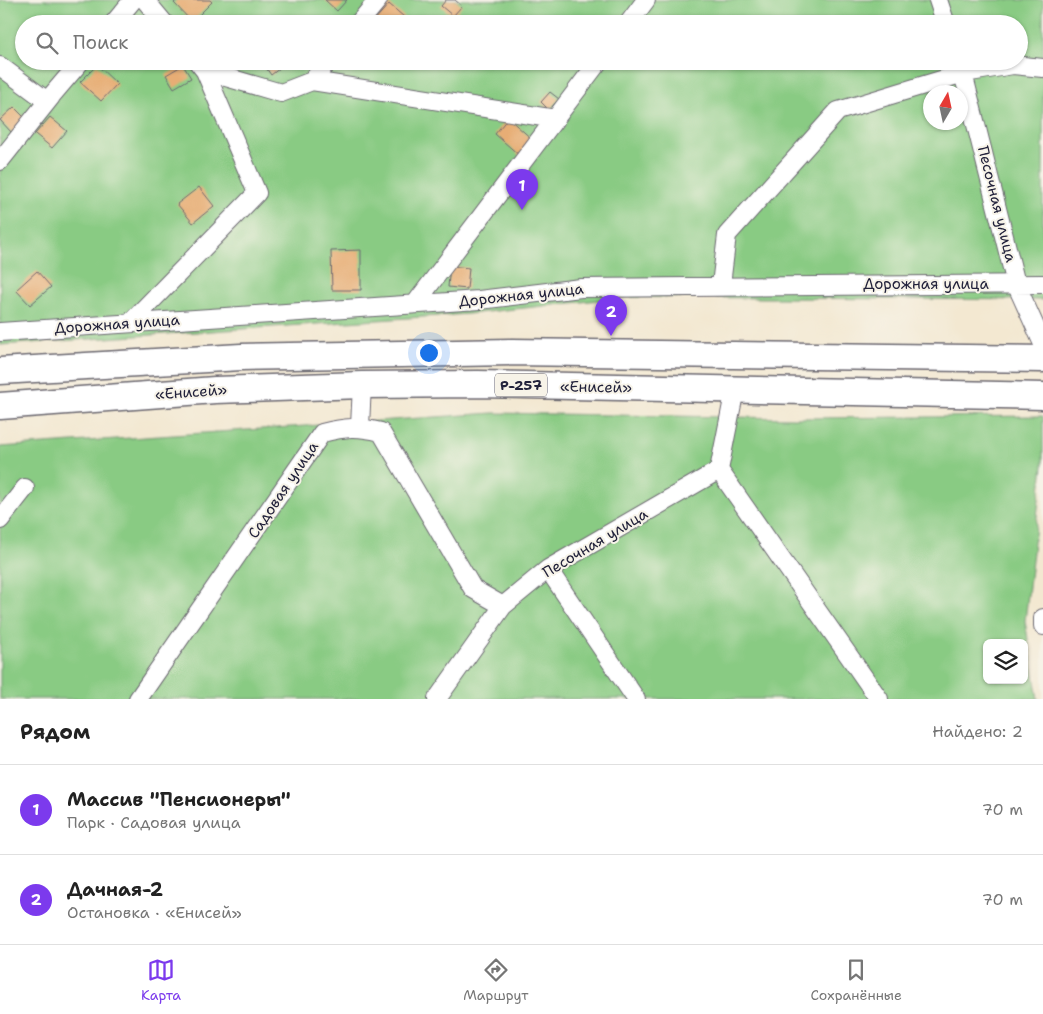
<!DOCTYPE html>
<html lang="ru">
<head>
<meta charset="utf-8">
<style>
  :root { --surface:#fff; --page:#f6f6f6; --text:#222; --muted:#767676; --line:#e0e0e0; --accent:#7c3aed }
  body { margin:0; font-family:"Shantell Sans",sans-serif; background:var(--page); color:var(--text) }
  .controls { position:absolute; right:15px; bottom:15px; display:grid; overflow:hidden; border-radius:8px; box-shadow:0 1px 4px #0004 }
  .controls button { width:45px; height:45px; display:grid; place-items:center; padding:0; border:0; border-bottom:1px solid var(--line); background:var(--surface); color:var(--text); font:25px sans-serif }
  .compass { position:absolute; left:923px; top:85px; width:45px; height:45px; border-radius:50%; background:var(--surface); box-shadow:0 1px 4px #0004; rotate:9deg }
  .you { position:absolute; left:428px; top:352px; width:18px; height:18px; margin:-12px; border:4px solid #fff; border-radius:50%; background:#1a73e8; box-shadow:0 0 0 8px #1a73e833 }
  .badge { display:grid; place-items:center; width:32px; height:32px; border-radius:50%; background:var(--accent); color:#fff; font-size:16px; font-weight:700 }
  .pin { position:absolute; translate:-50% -41px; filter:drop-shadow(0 1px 2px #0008) }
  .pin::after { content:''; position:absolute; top:26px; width:18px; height:15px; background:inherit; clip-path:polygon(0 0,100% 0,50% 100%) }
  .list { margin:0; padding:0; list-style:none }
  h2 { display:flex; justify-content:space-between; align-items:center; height:65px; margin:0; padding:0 20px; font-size:21px }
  h2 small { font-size:16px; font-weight:400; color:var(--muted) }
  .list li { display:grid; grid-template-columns:32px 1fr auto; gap:15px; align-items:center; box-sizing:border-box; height:90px; padding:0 20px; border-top:1px solid var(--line) }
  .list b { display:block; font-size:19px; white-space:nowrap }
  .list p { margin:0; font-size:16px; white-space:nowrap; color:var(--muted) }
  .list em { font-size:16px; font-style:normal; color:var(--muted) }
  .icon { flex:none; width:28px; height:28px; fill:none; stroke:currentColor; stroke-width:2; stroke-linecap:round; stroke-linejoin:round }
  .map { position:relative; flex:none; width:1043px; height:699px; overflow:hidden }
  .search { position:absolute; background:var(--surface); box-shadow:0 1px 4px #0004; left:15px; right:15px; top:15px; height:55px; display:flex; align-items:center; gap:12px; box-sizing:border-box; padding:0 18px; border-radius:28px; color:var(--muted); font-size:19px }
  .sheet { height:245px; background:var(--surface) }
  nav { display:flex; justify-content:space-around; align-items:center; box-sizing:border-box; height:70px; border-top:1px solid var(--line); background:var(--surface); font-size:14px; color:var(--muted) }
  nav a { display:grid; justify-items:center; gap:2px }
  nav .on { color:var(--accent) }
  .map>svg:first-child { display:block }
  .green { fill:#89cb83; stroke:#56765f; fill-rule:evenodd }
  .building { fill:#e7ad74 }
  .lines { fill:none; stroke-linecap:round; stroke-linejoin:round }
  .minor-casing { stroke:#6b6770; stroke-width:20 }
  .highway-casing { stroke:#6b6770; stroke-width:29 }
  .minor { stroke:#fff; stroke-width:18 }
  .highway { stroke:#fff; stroke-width:26 }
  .labels { text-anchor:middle; stroke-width:4; stroke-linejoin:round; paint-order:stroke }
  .shield { fill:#f7f3e8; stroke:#62616f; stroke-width:1 }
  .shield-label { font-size:14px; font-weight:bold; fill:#22223b }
  .street-label { font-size:15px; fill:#22223b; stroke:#f7f3e8 }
</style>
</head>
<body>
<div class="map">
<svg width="1043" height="699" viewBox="0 0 1043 699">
  <rect width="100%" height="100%" fill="#f7f3e8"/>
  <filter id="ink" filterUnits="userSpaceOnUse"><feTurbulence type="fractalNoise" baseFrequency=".02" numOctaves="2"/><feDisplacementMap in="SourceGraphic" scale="10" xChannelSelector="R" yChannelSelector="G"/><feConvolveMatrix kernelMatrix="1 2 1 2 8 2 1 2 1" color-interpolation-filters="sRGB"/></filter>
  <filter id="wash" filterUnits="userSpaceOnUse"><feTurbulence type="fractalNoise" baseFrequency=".0096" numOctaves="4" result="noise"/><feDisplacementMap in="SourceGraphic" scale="20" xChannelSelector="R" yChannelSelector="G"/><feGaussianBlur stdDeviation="1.12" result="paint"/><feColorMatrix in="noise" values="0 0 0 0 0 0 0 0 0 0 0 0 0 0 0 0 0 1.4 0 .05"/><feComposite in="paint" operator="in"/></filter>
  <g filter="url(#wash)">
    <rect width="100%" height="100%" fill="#f3e8d1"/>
    <path class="green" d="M0,0h1043v300l-415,-3 -160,17 -468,31zM24,24h995v37h-995zM930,92h30v30h-30z
      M493,413l301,5 249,-2v49l-18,156 13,78h-1038v-252zM987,643h37v37h-37z"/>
    <g id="blocks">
      <path class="building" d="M177,0h33l2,2 -20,20 -18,-19z
        M325,0h22l-10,11z
        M446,0h9l7,6 -9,10 -12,-10z
        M389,4l15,13 -5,7h-24l-2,-2z
        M261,61h22l2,3 -14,11z
        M97,65l20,19 -16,17 -21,-19z
        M183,65l8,13 -17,10 -8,-13z
        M550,92l9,7 -10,11 -8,-8z
        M14,107l12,12 -14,14 -12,-13z
        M50,117l17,14 -15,17 -17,-14z
        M508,118l25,22 -13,16 -25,-22z
        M199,187l15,19 -21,17 -16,-19z
        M361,250v40h-29l-1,-39z
        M450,266l19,2 -2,21 -19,-2z
        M37,271l14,16 -21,18 -14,-15z"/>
    </g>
  </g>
  <g filter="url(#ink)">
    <use href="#blocks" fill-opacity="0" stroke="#6b6770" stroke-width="1"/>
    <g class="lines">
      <g class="minor-casing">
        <path id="minor" d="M145,0l20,24
          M938,0l8,24
          M113,24l20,-24
          M358,24l20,-24
          M628,24l18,-24
          M960,61l56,223 27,60
          M0,66l47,35 34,-40
          M205,71l76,22 31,-12 244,38
          M312,81l16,-20
          M0,161l51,-64
          M721,285l6,-50 111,-124 126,-38 49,-8 30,3
          M415,304l184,-243
          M130,323l127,-130 -52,-122 -8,-10
          M0,332l479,-32 102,-12 462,-4
          M360,426l2,-41
          M719,470l160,229
          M0,520l25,-32
          M548,569l88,130
          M1043,618v8
          M138,699l184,-266c24,-6 35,-7 59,-1l92,157 30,17
          M437,699l66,-93 45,-37 171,-99 16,-81"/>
      </g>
      <g class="highway-casing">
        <path id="highway" d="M0,371l241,-14 271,-5 531,7
          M0,406l215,-16 147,-5 116,-1 565,12"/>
      </g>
      <use href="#minor" class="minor"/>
      <use href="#highway" class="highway"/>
    </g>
  </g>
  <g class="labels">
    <rect class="shield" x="495" y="373.5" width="52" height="23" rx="4"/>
    <g class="shield-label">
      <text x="521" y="390">Р-257</text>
    </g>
    <g class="street-label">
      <text transform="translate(997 204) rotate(76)" y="5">Песочная улица</text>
      <text x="926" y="289">Дорожная улица</text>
      <text transform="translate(521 295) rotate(-6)" y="5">Дорожная улица</text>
      <text transform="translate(117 324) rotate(-4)" y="5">Дорожная улица</text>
      <text transform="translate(596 387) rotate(1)" y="5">«Енисей»</text>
      <text transform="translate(191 392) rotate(-4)" y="5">«Енисей»</text>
      <text transform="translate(283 490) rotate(-56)" y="5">Садовая улица</text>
      <text transform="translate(595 543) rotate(-31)" y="5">Песочная улица</text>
    </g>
  </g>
</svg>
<div class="controls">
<button><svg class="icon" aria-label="layers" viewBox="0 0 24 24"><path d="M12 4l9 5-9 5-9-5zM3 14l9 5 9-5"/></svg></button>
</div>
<svg class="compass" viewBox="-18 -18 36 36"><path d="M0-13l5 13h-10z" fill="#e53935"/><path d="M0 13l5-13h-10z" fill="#767676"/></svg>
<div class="you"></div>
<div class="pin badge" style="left:522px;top:210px">1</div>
<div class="pin badge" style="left:611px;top:336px">2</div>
<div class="search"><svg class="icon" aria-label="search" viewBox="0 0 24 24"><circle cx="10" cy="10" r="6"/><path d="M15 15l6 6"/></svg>Поиск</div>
</div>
<section class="sheet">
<h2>Рядом<small>Найдено: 2</small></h2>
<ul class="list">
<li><span class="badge">1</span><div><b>Массив &quot;Пенсионеры&quot;</b><p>Парк · Садовая улица</p></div><em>70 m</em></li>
<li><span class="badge">2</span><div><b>Дачная-2</b><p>Остановка · «Енисей»</p></div><em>70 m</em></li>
</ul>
</section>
<nav>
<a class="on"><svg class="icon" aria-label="map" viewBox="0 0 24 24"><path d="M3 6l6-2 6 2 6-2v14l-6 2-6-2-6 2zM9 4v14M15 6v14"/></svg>Карта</a>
<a><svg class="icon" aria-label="directions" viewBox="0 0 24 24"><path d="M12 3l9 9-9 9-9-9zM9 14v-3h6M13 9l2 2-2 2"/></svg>Маршрут</a>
<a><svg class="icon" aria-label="saved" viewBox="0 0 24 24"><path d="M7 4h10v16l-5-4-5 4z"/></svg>Сохранённые</a>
</nav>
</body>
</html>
